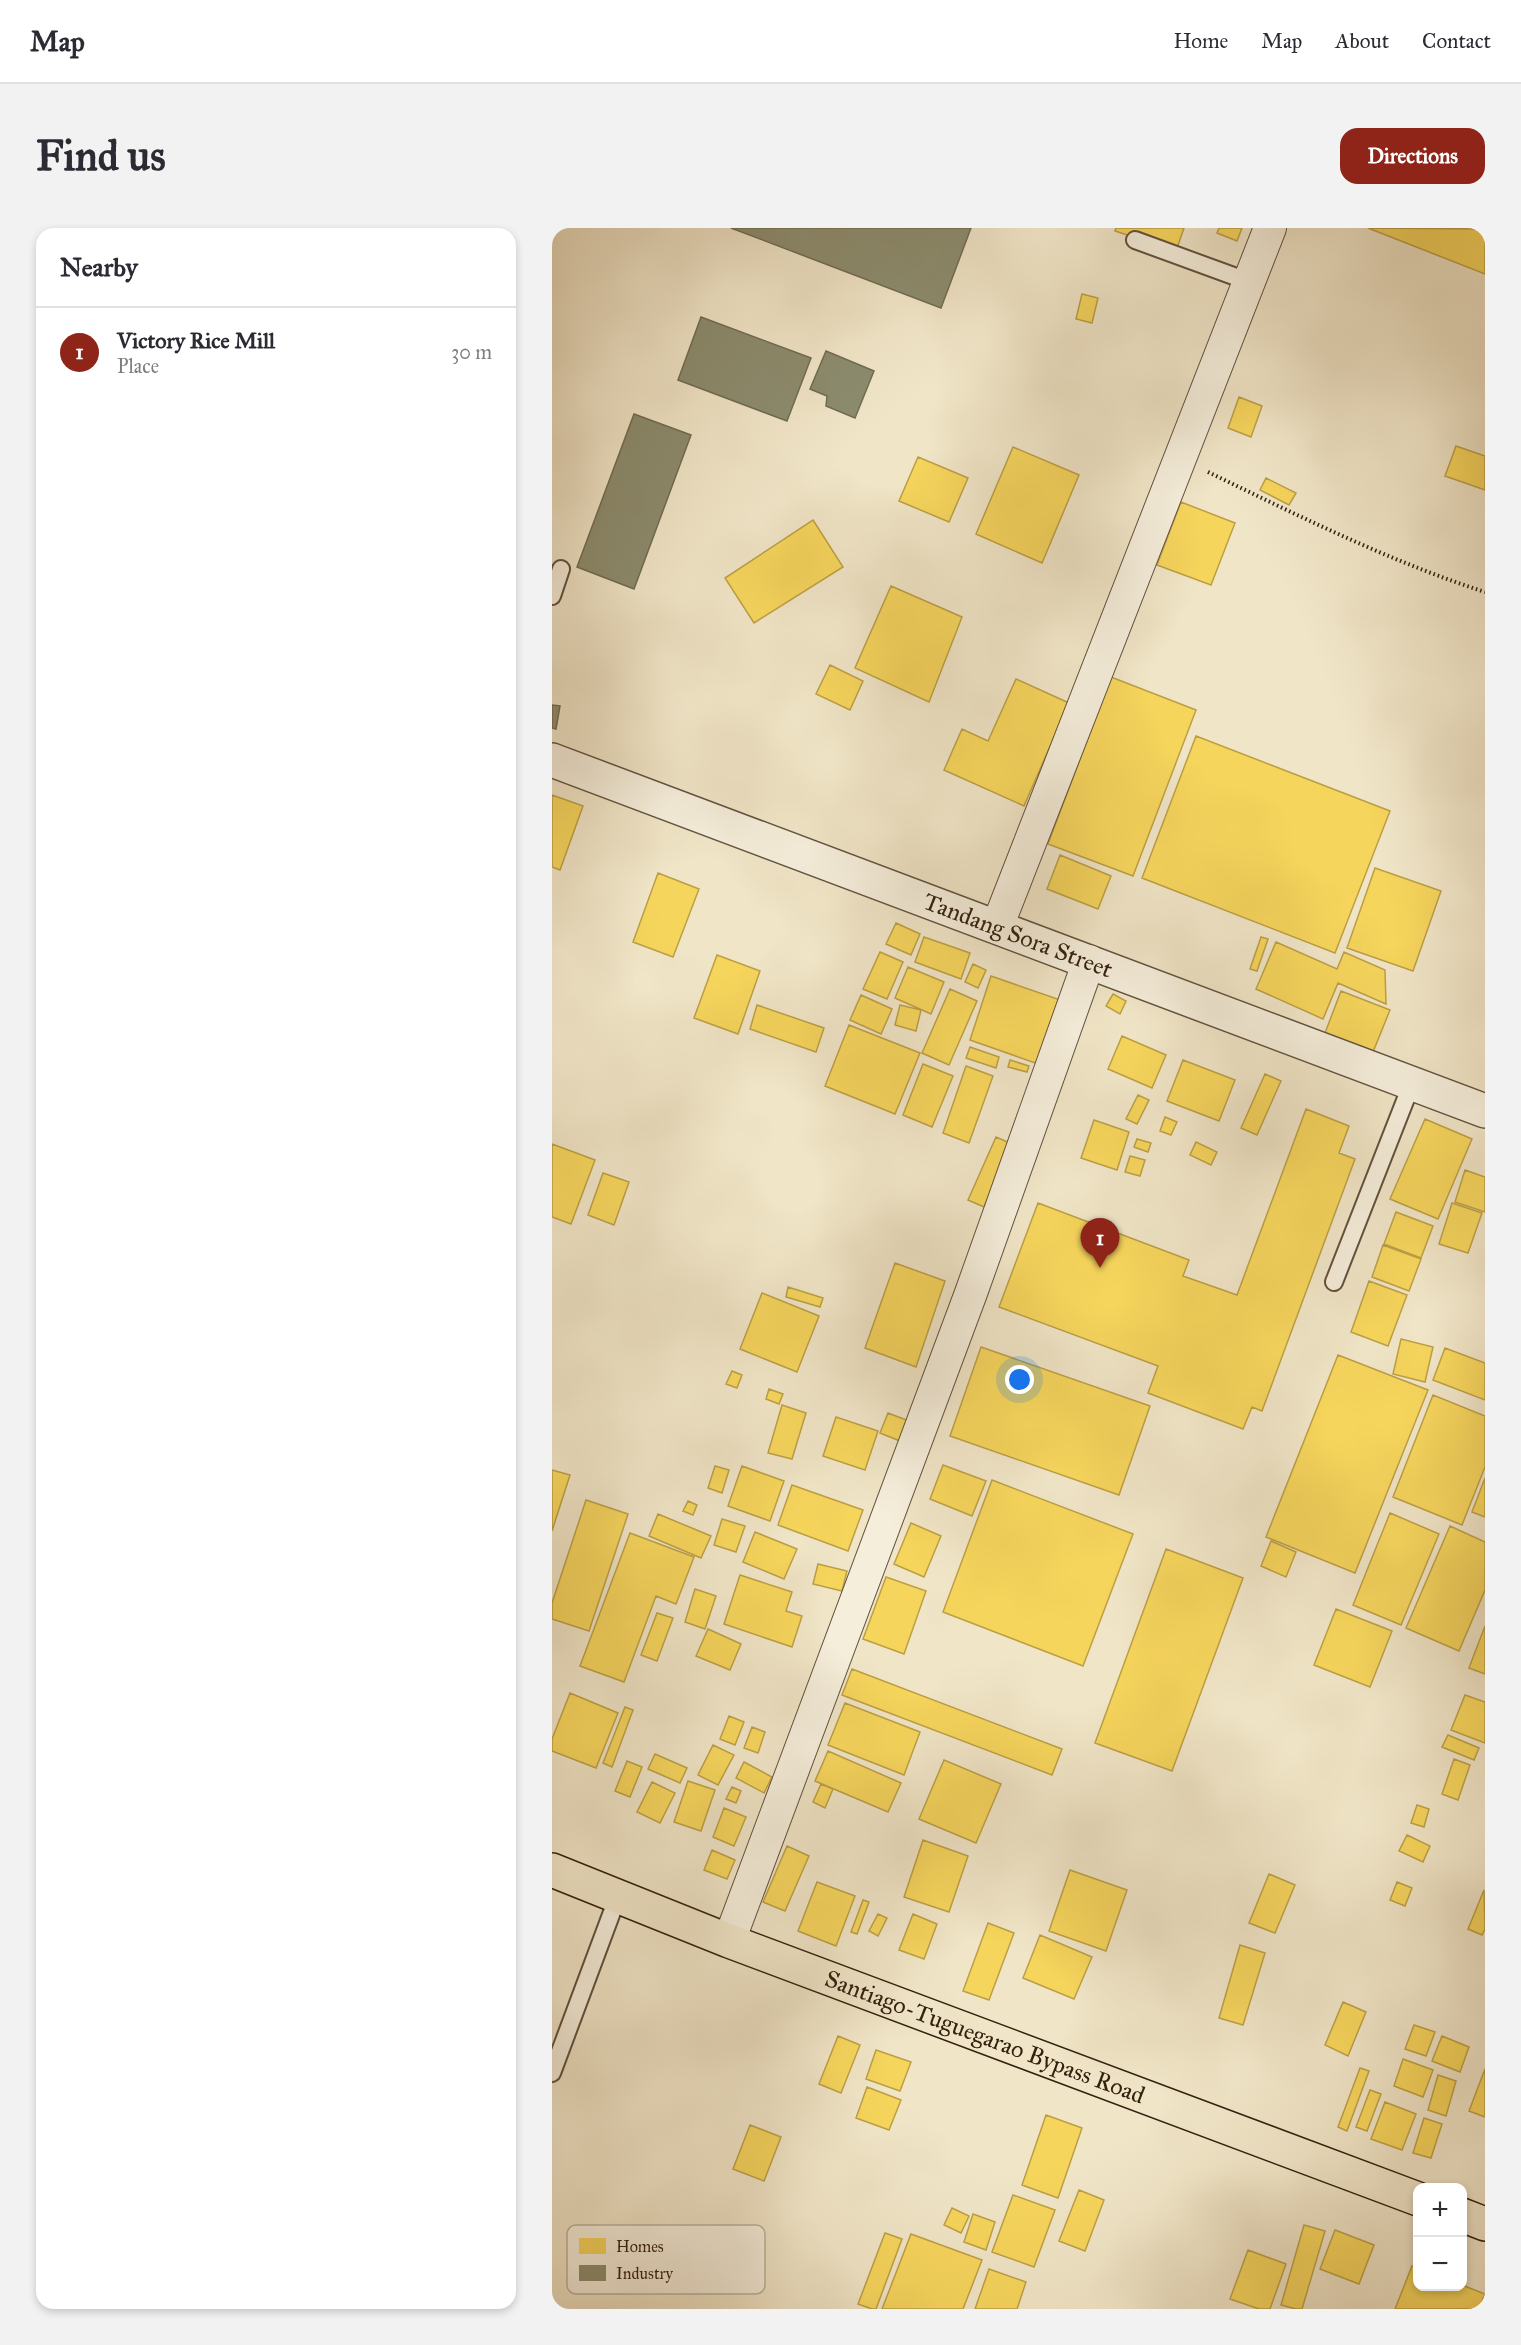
<!DOCTYPE html>
<html lang="en">
<head>
<meta charset="utf-8">
<style>
  :root { --surface:#fff; --page:#f2f2f3; --text:#2b2b33; --muted:#7c7c81; --line:#e1e1e2; --accent:#8f2418 }
  body { margin:0; font-family:"IM FELL Great Primer",serif; background:var(--page); color:var(--text) }
  .controls { position:absolute; right:18px; bottom:18px; display:grid; overflow:hidden; border-radius:12px; box-shadow:0 3px 9px #0003 }
  .controls button { width:54px; height:54px; display:grid; place-items:center; padding:0; border:0; border-bottom:2px solid var(--line); background:var(--surface); color:var(--text); font:30px sans-serif }
  .you { position:absolute; left:468px; top:1152px; width:21px; height:21px; margin:-15px; border:4px solid #fff; border-radius:50%; background:#1a73e8; box-shadow:0 0 0 9px #1a73e833 }
  .badge { display:grid; place-items:center; width:39px; height:39px; border-radius:50%; background:var(--accent); color:#fff; font-size:20px; font-weight:700 }
  .pin { position:absolute; translate:-50% -50px; filter:drop-shadow(0 2px 3px #0008) }
  .pin::after { content:''; position:absolute; top:32px; width:21px; height:18px; background:inherit; clip-path:polygon(0 0,100% 0,50% 100%) }
  .list { margin:0; padding:0; list-style:none }
  h2 { display:flex; justify-content:space-between; align-items:center; height:78px; margin:0; padding:0 24px; font-size:26px }
  h2 small { font-size:20px; font-weight:400; color:var(--muted) }
  .list li { display:grid; grid-template-columns:39px 1fr auto; gap:18px; align-items:center; box-sizing:border-box; height:90px; padding:0 24px; border-top:2px solid var(--line) }
  .list b { display:block; font-size:22px; white-space:nowrap }
  .list p { margin:0; font-size:20px; white-space:nowrap; color:var(--muted) }
  .list em { font-size:20px; font-style:normal; color:var(--muted) }
  .map { position:relative; flex:none; width:933px; height:2081px; overflow:hidden; border-radius:18px }
  header { display:flex; align-items:center; gap:36px; box-sizing:border-box; height:84px; padding:0 30px; background:var(--surface); border-bottom:2px solid var(--line) }
  header strong { font-size:28px }
  nav { display:flex; gap:33px; margin-inline-start:auto; font-size:21px }
  .intro { display:flex; align-items:center; justify-content:space-between; box-sizing:border-box; height:144px; padding:0 36px }
  h1 { margin:0; font-size:42px }
  .button { padding:15px 27px; border-radius:18px; background:var(--accent); color:#fff; font-size:21px; font-weight:700 }
  main { display:flex; gap:36px; padding:0 36px }
  aside { flex:1; background:var(--surface); border-radius:18px; box-shadow:0 3px 9px #0003 }
  .map>svg:first-child { display:block }
  .homes { fill:#f6d55c; stroke:#bc9f45; stroke-width:1.5 }
  .industry { fill:#8c8c6e; stroke:#716c52; stroke-width:1.5 }
  .lines { fill:none; stroke-linecap:round; stroke-linejoin:round }
  .service-casing { stroke:#62513e; stroke-width:20 }
  .minor-casing { stroke:#62513e; stroke-width:34 }
  .tertiary-casing { stroke:#62513e; stroke-width:36 }
  .trunk-casing { stroke:#332010; stroke-width:36 }
  .path { stroke:#332010; stroke-width:4; stroke-dasharray:1.5 3; stroke-linecap:butt }
  .service { stroke:#f5eedb; stroke-width:16 }
  .minor { stroke:#f5eedb; stroke-width:32 }
  .tertiary { stroke:#f5eedb; stroke-width:33 }
  .trunk { stroke:#f0e5c7; stroke-width:33 }
  .labels { text-anchor:middle; stroke-width:6; stroke-linejoin:round; paint-order:stroke }
  .street-label { font-size:24px; fill:#332010; stroke:#f5eedb }
  .key { fill:#f5eedb; stroke:#bbb09e; stroke-width:1.5 }
  .key-label { font-size:16px; fill:#332010 }
</style>
</head>
<body>
<header>
<strong>Map</strong>
<nav><a>Home</a><a>Map</a><a>About</a><a>Contact</a></nav>
</header>
<div class="intro"><h1>Find us</h1><a class="button">Directions</a></div>
<main>
<aside>
<h2>Nearby<small></small></h2>
<ul class="list">
<li><span class="badge">1</span><div><b>Victory Rice Mill</b><p>Place</p></div><em>30 m</em></li>
</ul>
</aside>
<div class="map">
<svg width="933" height="2081" viewBox="0 0 933 2081">
  <rect width="100%" height="100%" fill="#f0e5c7"/>
  <filter id="stains"><feTurbulence type="fractalNoise" baseFrequency=".00333" numOctaves="4"/><feColorMatrix values="0 0 0 0 .2 0 0 0 0 .09 0 0 0 0 .02 0 0 0 .5 -.17"/></filter>
  <radialGradient id="worn" r=".72"><stop offset=".6" stop-color="#630" stop-opacity="0"/><stop offset="1" stop-color="#630" stop-opacity=".3"/></radialGradient>
  <path class="homes" d="M564,0h68l-8,23 -61,-20z
    M667,0h23l-5,13 -20,-8z
    M816,0l117,1v45z
    M530,66l16,4 -6,25 -16,-4z
    M687,169l23,9 -11,31 -23,-9z
    M904,218l29,10v34l-40,-14z
    M461,219l66,28 -37,88 -66,-29z
    M366,229l50,21 -19,44 -50,-21z
    M714,250l30,15 -7,12 -29,-15z
    M629,274l54,21 -24,62 -54,-20z
    M261,292l30,47 -89,56 -29,-45z
    M339,358l71,31 -33,85 -74,-34z
    M278,437l33,16 -13,29 -34,-16z
    M559,449l85,33 -63,166 -85,-32z
    M464,451l53,24 -45,103 -80,-36 18,-41 26,12z
    M644,508l194,75 -55,142 -193,-75z
    M0,567l31,11 -23,64 -8,-3z
    M508,627l51,21 -13,33 -51,-20z
    M823,640l66,23 -28,80 -66,-23z
    M106,645l41,16 -26,68 -40,-15z
    M344,695l24,11 -9,21 -25,-11z
    M372,709l46,16 -9,26 -46,-17z
    M709,709l7,2 -11,32 -7,-2z
    M724,714l61,27 7,-17 41,18 1,34 -48,-21 -15,36 -67,-30z
    M328,724l23,10 -16,37 -24,-10z
    M165,727l43,16 -22,63 -44,-16z
    M421,736l13,6 -8,18 -13,-6z
    M356,739l36,15 -13,32 -36,-16z
    M439,748l72,25 -22,64 -71,-25z
    M398,761l27,12 -28,64 -27,-12z
    M789,763l49,19 -17,42 -48,-19z
    M561,766l13,7 -6,13 -14,-8z
    M309,767l31,14 -11,25 -31,-14z
    M205,777l67,23 -8,24 -66,-23z
    M348,777l21,5 -5,21 -21,-6z
    M297,797l71,28 -25,61 -70,-28z
    M570,808l44,19 -14,33 -44,-19z
    M418,819l29,10 -3,11 -30,-10z
    M458,832l19,6 -2,6 -19,-5z
    M631,832l52,20 -16,41 -52,-20z
    M371,836l30,12 -21,51 -29,-12z
    M414,838l27,10 -24,67 -26,-10z
    M713,846l16,7 -24,54 -16,-7z
    M586,867l11,5 -12,24 -11,-5z
    M754,881l43,17 -10,27 16,6 -93,252 -10,-4 -9,22 -95,-36 10,-27 -159,-59 39,-104 151,57 -6,16 54,19z
    M613,889l12,5 -6,13 -11,-4z
    M873,891l47,20 -34,80 -48,-20z
    M542,892l35,12 -12,38 -36,-12z
    M444,909l16,7 -28,63 -16,-7z
    M585,911l14,4 -3,9 -14,-5z
    M644,914l21,10 -6,13 -21,-10z
    M0,916l43,16 -24,64 -19,-7z
    M578,928l15,4 -5,16 -15,-4z
    M913,942l20,7v35l-30,-10z
    M51,945l26,9 -15,43 -26,-10z
    M900,975l30,10 -14,40 -29,-9z
    M844,984l37,14 -12,32 -37,-14z
    M831,1017l38,14 -12,32 -37,-14z
    M343,1035l50,18 -29,86 -51,-19z
    M817,1053l38,14 -19,51 -37,-14z
    M236,1059l35,11 -3,9 -34,-10z
    M210,1065l57,23 -22,56 -57,-23z
    M849,1111l32,8 -8,35 -32,-8z
    M429,1119l169,59 -31,89 -169,-59z
    M893,1120l40,15v37l-52,-20z
    M786,1127l90,35 -73,183 -89,-36z
    M180,1143l10,4 -5,13 -11,-4z
    M217,1161l14,5 -4,10 -13,-5z
    M881,1167l52,21v51l-23,58 -69,-28z
    M230,1177l24,8 -14,46 -24,-6z
    M336,1185l21,8 -9,20 -20,-8z
    M284,1189l42,14 -13,39 -42,-14z
    M391,1237l43,16 -14,35 -42,-17z
    M163,1238l14,4 -7,23 -14,-5z
    M190,1238l42,15 -14,40 -42,-15z
    M0,1242l18,5 -18,56z
    M933,1250v39l-13,-5z
    M440,1252l141,54 -50,132 -140,-54z
    M240,1257l71,25 -15,41 -70,-26z
    M34,1272l42,14 -39,117 -37,-12v-16z
    M136,1273l9,4 -4,10 -10,-4z
    M838,1285l49,21 -38,91 -48,-20z
    M106,1286l53,22 -10,22 -52,-22z
    M170,1291l23,7 -9,26 -22,-7z
    M359,1295l30,13 -17,41 -30,-13z
    M898,1298l35,16v48l-26,61 -53,-23z
    M203,1304l42,17 -13,30 -41,-17z
    M78,1305l64,24 -18,47 -20,-8 -32,86 -44,-16z
    M719,1313l25,11 -10,25 -25,-11z
    M614,1321l77,29 -71,193 -77,-28z
    M266,1336l29,7 -5,20 -29,-7z
    M188,1347l52,17 -6,19 16,5 -10,31 -68,-23z
    M334,1349l40,14 -22,63 -41,-15z
    M143,1361l21,7 -11,33 -20,-7z
    M784,1381l56,22 -22,56 -56,-22z
    M105,1385l16,5 -16,43 -16,-6z
    M933,1398v48l-16,-6z
    M156,1401l33,15 -11,26 -34,-14z
    M300,1441l210,80 -10,26 -210,-80z
    M18,1465l48,20 -22,55 -44,-17v-12z
    M913,1467l20,7v41l-34,-13z
    M293,1475l75,29 -16,43 -76,-30z
    M73,1479l8,3 -21,57 -9,-4z
    M177,1488l15,6 -9,23 -15,-6z
    M200,1499l13,5 -7,21 -14,-5z
    M896,1507l31,13 -5,12 -32,-13z
    M161,1517l21,10 -16,30 -20,-10z
    M276,1523l73,32 -13,29 -73,-31z
    M103,1526l32,14 -7,15 -32,-14z
    M902,1531l16,6 -12,35 -16,-6z
    M392,1532l57,24 -25,59 -57,-24z
    M75,1533l15,6 -12,30 -15,-6z
    M192,1534l28,15 -8,16 -28,-15z
    M136,1553l27,9 -14,41 -27,-9z
    M100,1554l23,11 -15,30 -23,-11z
    M269,1556l12,5 -8,19 -12,-6z
    M180,1559l9,4 -5,12 -10,-4z
    M865,1577l12,4 -5,18 -13,-4z
    M172,1580l22,9 -12,29 -21,-9z
    M855,1607l23,11 -7,16 -24,-11z
    M371,1612l45,16 -19,56 -45,-15z
    M235,1618l22,10 -24,55 -22,-9z
    M160,1622l23,10 -8,19 -23,-9z
    M518,1642l57,20 -21,61 -57,-20z
    M717,1646l26,11 -20,48 -26,-10z
    M265,1654l38,14 -19,50 -38,-15z
    M845,1654l15,6 -7,18 -15,-6z
    M932,1662l1,39 -3,6 -14,-6z
    M311,1672l6,2 -12,32 -6,-2z
    M326,1686l9,4 -9,18 -9,-5z
    M361,1686l24,10 -13,35 -25,-9z
    M436,1695l26,10 -25,67 -26,-9z
    M488,1707l52,22 -18,42 -51,-21z
    M688,1717l25,8 -22,72 -24,-7z
    M791,1774l23,10 -18,44 -23,-11z
    M862,1797l21,7 -9,24 -21,-7z
    M286,1808l22,9 -19,48 -22,-9z
    M890,1808l27,11 -9,25 -28,-11z
    M324,1822l35,12 -11,29 -34,-12z
    M851,1831l30,11 -10,27 -29,-11z
    M808,1840l9,3 -22,60 -9,-4z
    M933,1841v48l-16,-6z
    M886,1847l18,6 -10,35 -18,-6z
    M315,1859l34,13 -12,30 -33,-12z
    M818,1862l11,4 -14,37 -11,-4z
    M833,1874l31,12 -14,36 -31,-11z
    M494,1887l36,13 -24,70 -36,-13z
    M872,1890l18,6 -11,34 -18,-5z
    M198,1897l31,12 -17,44 -31,-12z
    M527,1962l25,10 -19,51 -26,-10z
    M461,1967l42,15 -21,57 -42,-15z
    M400,1980l17,8 -8,17 -17,-8z
    M421,1986l22,8 -9,28 -22,-8z
    M752,1997l21,6 -23,78h-6l-15,-4z
    M783,2002l39,15 -15,39 -39,-15z
    M333,2005l17,6 -26,70h-4l-14,-5z
    M359,2006l71,26 -19,49h-81z
    M696,2022l38,14 -16,45h-11l-29,-10z
    M860,2038l6,2v18l44,-1 23,9 -6,15h-84z
    M437,2041l37,13 -9,27h-42z"/>
  <path class="industry" d="M179,0h240l-30,80z
    M149,89l110,41 -24,63 -109,-41z
    M274,123l48,20 -19,47 -29,-12 1,-10 -17,-7z
    M82,186l57,21 -57,154 -57,-22z
    M0,477l8,1 -4,23 -4,-1z"/>
  <g class="lines">
    <g class="service-casing">
      <path id="service" d="M583,12l115,42
        M0,368l9,-27
        M782,1054l78,-199
        M0,1845l66,-177"/>
    </g>
    <g class="minor-casing">
      <path id="minor" d="M445,699l273,-699
        M177,1713l242,-648 118,-332"/>
    </g>
    <g class="tertiary-casing">
      <g id="tertiary">
        <path id="s1" d="M0,532l933,351"/>
      </g>
    </g>
    <g class="trunk-casing">
      <g id="trunk">
        <path id="s2" d="M0,1642l177,71 689,258"/>
        <path d="M910,1987l23,9"/>
      </g>
    </g>
    <path class="path" d="M656,244c91,44 181,89 277,120"/>
    <use href="#service" class="service"/>
    <use href="#minor" class="minor"/>
    <use href="#tertiary" class="tertiary"/>
    <use href="#trunk" class="trunk"/>
  </g>
  <g class="labels">
    <g class="street-label">
      <text dy="8" stroke="none"><textPath href="#s1" startOffset="498">Tandang Sora Street</textPath></text>
      <text dy="8" stroke="none"><textPath href="#s2" startOffset="464">Santiago-Tuguegarao Bypass Road</textPath></text>
    </g>
  </g>
  <rect x="15" y="1997" width="198" height="69" rx="9" class="key"/>
  <rect x="27" y="2010" width="27" height="16" fill="#f6d55c"/>
  <rect x="27" y="2037" width="27" height="16" fill="#8c8c6e"/>
  <g class="key-label">
    <text x="64" y="2024">Homes</text>
    <text x="64" y="2051">Industry</text>
  </g>
  <rect width="100%" height="100%" filter="url(#stains)"/>
  <rect width="100%" height="100%" fill="url(#worn)"/>
</svg>
<div class="controls">
<button>+</button>
<button>−</button>
</div>
<div class="you"></div>
<div class="pin badge" style="left:548px;top:1040px">1</div>
</div>
</main>
</body>
</html>
